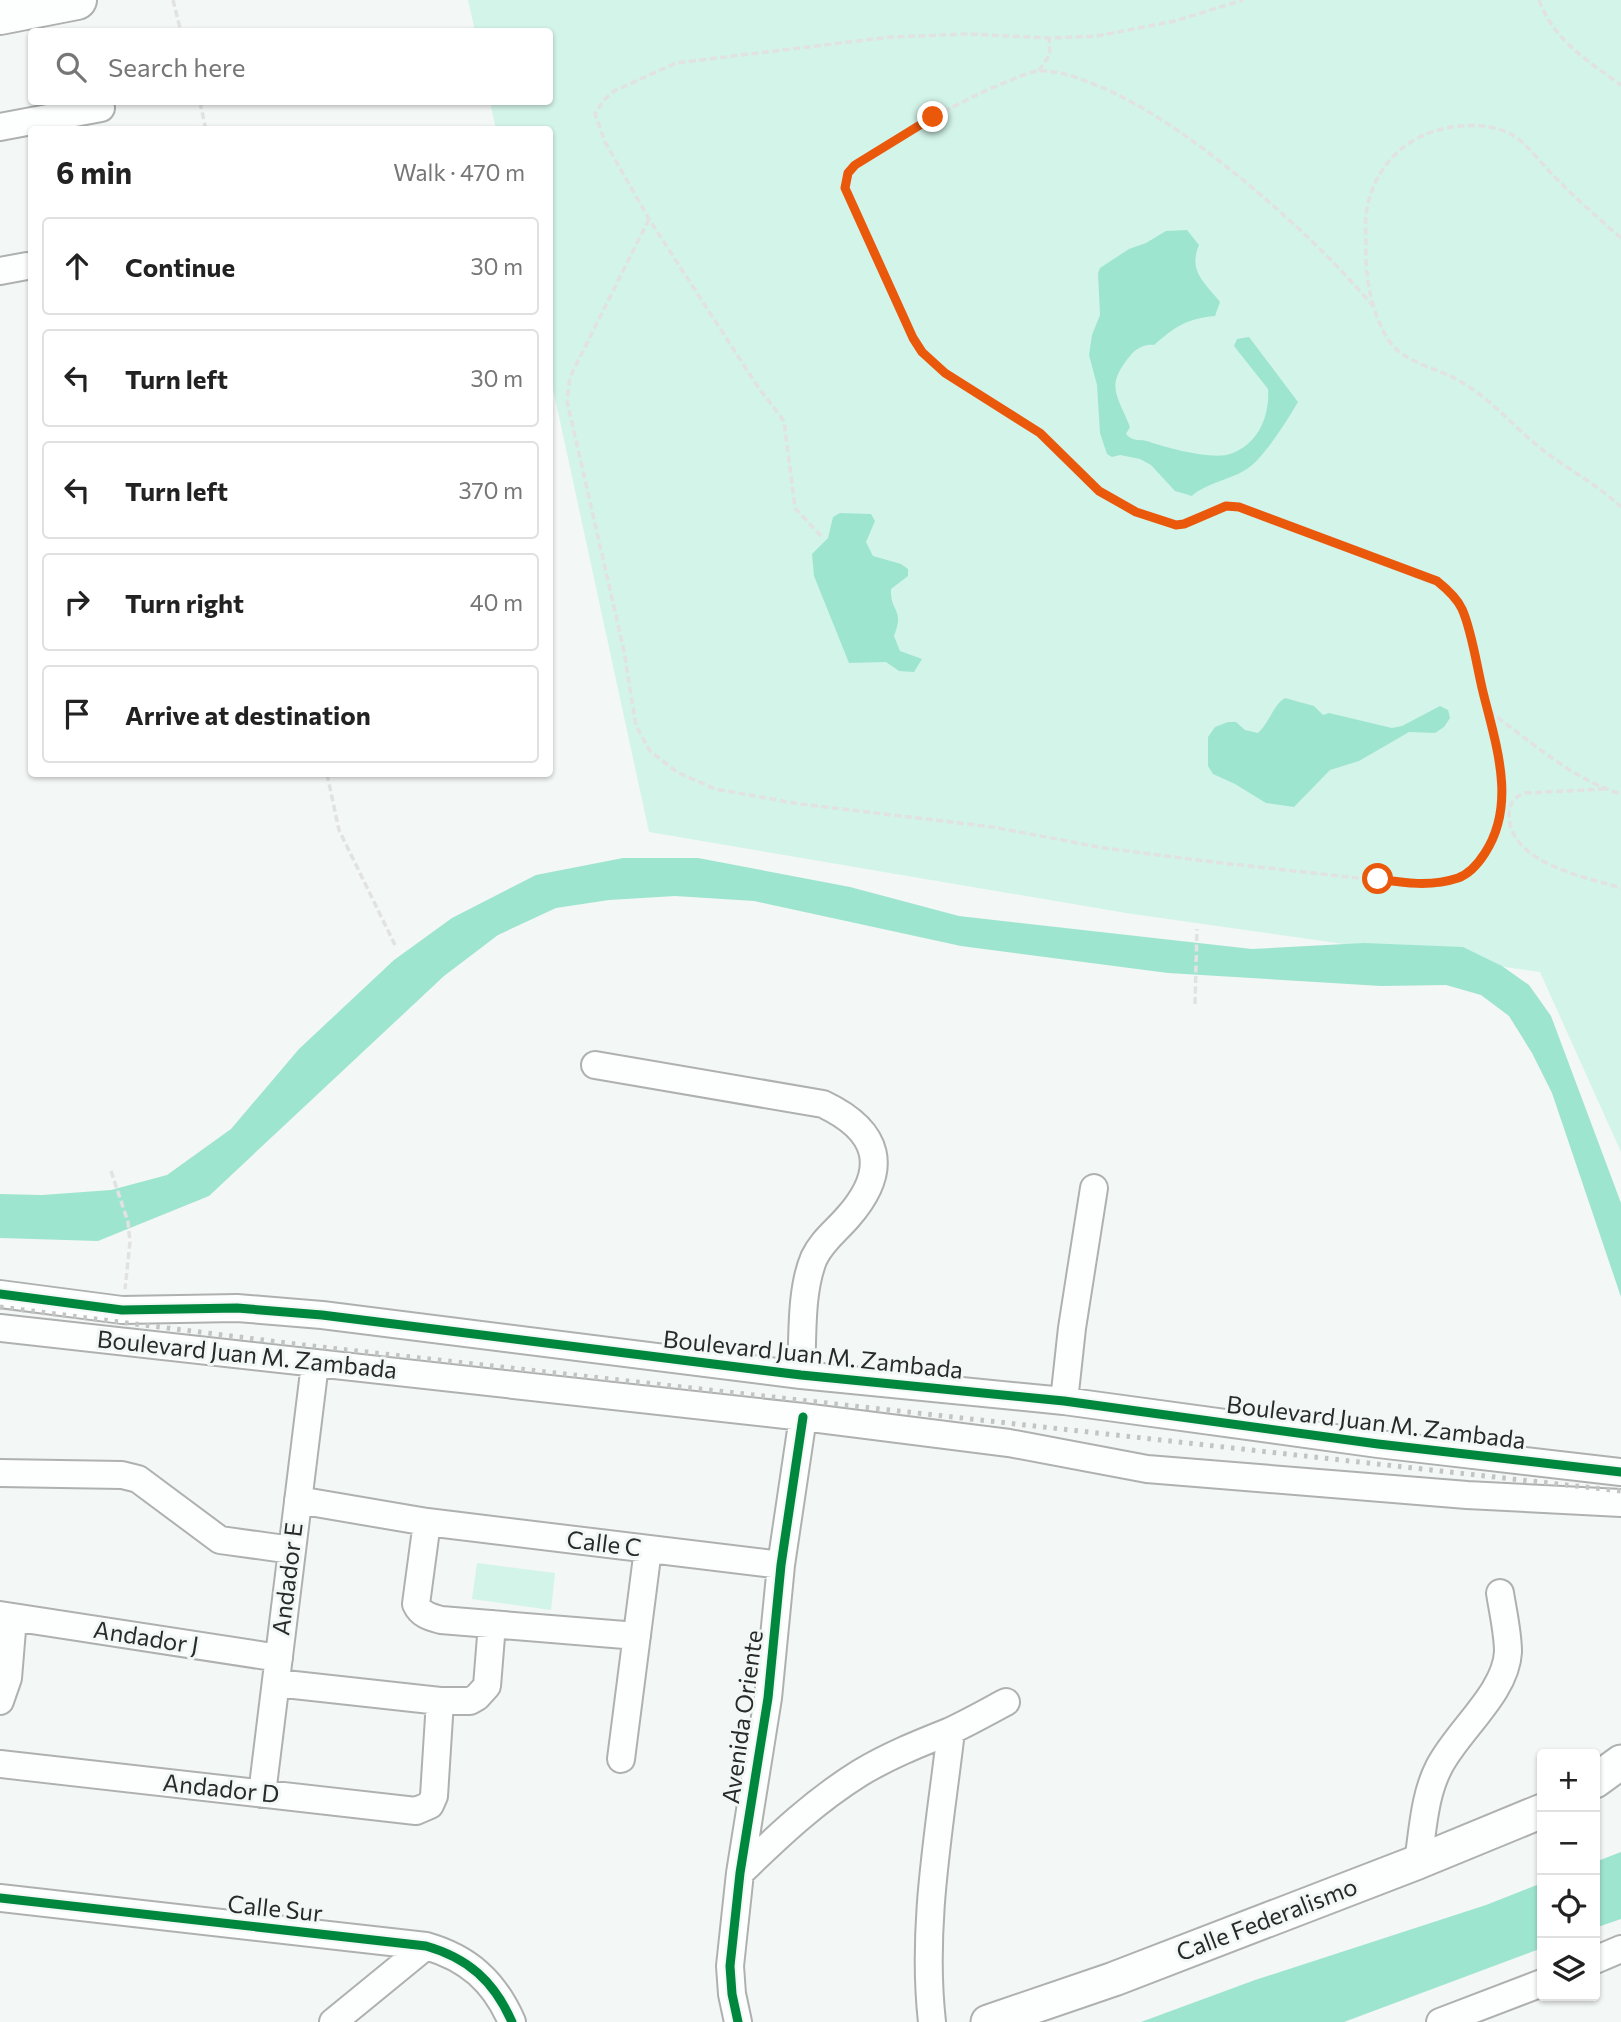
<!DOCTYPE html>
<html lang="en">
<head>
<meta charset="utf-8">
<style>
  :root { --surface:#fff; --page:#f2f2f2; --text:#222; --muted:#767676; --line:#e0e0e0 }
  body { margin:0; font-family:Commissioner,sans-serif; background:var(--page); color:var(--text) }
  .controls { position:absolute; right:21px; bottom:21px; display:grid; overflow:hidden; border-radius:7px; box-shadow:0 2px 5px #0004 }
  .controls button { width:63px; height:63px; display:grid; place-items:center; padding:0; border:0; border-bottom:2px solid var(--line); background:var(--surface); color:var(--text); font:35px sans-serif }
  .stop { position:absolute; width:21px; height:21px; margin:-16px; border:5px solid #ea580c; border-radius:50%; background:#fff }
  .stop.end { background:#ea580c; border-color:#fff; box-shadow:0 2px 7px #0008 }
  .list { margin:0; padding:0; list-style:none }
  h2 { display:flex; justify-content:space-between; align-items:center; height:91px; margin:0; padding:0 28px; font-size:30px }
  h2 small { font-size:23px; font-weight:400; color:var(--muted) }
  .list li { display:grid; grid-template-columns:46px 1fr auto; gap:21px; align-items:center; box-sizing:border-box; height:98px; margin:0 14px 14px; padding:0 14px; border:2px solid var(--line); border-radius:7px }
  .list b { display:block; font-size:26px; white-space:nowrap }
  .list em { font-size:23px; font-style:normal; color:var(--muted) }
  .icon { flex:none; width:38px; height:38px; fill:none; stroke:currentColor; stroke-width:2; stroke-linecap:round; stroke-linejoin:round }
  .map { position:relative; flex:none; width:1621px; height:2022px; overflow:hidden }
  .search { position:absolute; background:var(--surface); box-shadow:0 2px 5px #0004; left:28px; top:28px; width:525px; height:77px; display:flex; align-items:center; gap:18px; box-sizing:border-box; padding:0 24px; border-radius:7px; color:var(--muted); font-size:26px }
  .panel { position:absolute; background:var(--surface); box-shadow:0 2px 5px #0004; left:28px; top:126px; width:525px; height:651px; border-radius:7px }
  .map>svg:first-child { display:block }
  .green { fill:#d3f4e9 }
  .water { fill:#9ee5d0 }
  .lines { fill:none; stroke-linecap:round; stroke-linejoin:round }
  .minor-casing { stroke:#aeb1af; stroke-width:30 }
  .major-casing { stroke:#aeb1af; stroke-width:37 }
  .highway-casing { stroke:#aeb1af; stroke-width:42 }
  .path { stroke:#e1e2e1; stroke-width:3.5; stroke-dasharray:7 3.5; stroke-linecap:butt }
  .minor { stroke:#fdfefe; stroke-width:26 }
  .major { stroke:#fdfefe; stroke-width:33 }
  .highway { stroke:#fdfefe; stroke-width:38 }
  .rail { stroke:#c3c5c4; stroke-width:5; stroke-dasharray:3.5 7; stroke-linecap:butt }
  .cycleway-casing { stroke:#f2f8f6; stroke-width:13 }
  .cycleway { stroke:#00873e; stroke-width:9 }
  .route { stroke:#ea580c; stroke-width:9 }
  .labels { text-anchor:middle; stroke-width:6; stroke-linejoin:round; paint-order:stroke }
  .street-label { font-size:24px; fill:#292b2a; stroke:#f2f8f6 }
</style>
</head>
<body>
<div class="map">
<svg width="1621" height="2022" viewBox="0 0 1621 2022">
  <rect width="100%" height="100%" fill="#f3f7f5"/>
  <path class="green" d="M468,0h1153v1152l-81,-180 -414,-59 -477,-81 -99,-457v-245l-54,-1 -6,-27h60v-70l-75,-1z
    M477,1563l78,10 -4,37 -79,-11z"/>
  <path class="water" d="M1187,230l12,15c-11,26 5,37 21,57l-5,14c-30,3 -40,11 -61,29 -10,-1 -17,3 -24,11 -25,30 -13,38 0,71l-4,7c8,9 14,4 24,8 17,6 63,18 80,12 28,-9 40,-38 38,-65l-34,-43 3,-7 12,-2 49,65c-10,17 -35,57 -51,67 -15,10 -43,15 -55,27l-17,-5 -24,-26 -11,-6 -20,-4 -8,2 -5,-3 -7,-21 -3,-48 -8,-30 3,-20 8,-20 -2,-42 2,-5 29,-19 17,-6 20,-12z
    M840,513l31,1 4,7 -9,21 7,14 28,8 7,5v7l-17,13c-1,24 14,19 3,47l6,15 22,8 -8,13 -15,-1 -13,-9 -37,1 -35,-87 -2,-22 16,-16 5,-21z
    M1285,698l29,8 9,9 6,-2 63,15 10,-2 38,-20 8,4 2,8 -6,9 -9,6 -26,-1 -50,29 -29,9 -36,37 -28,-4 -31,-19 -22,-10 -5,-8v-29l7,-10 13,-5h8l9,8 13,3c11,-10 16,-29 27,-35z
    M623,858h75l152,29 109,29 293,33 112,-6 99,4 39,19 27,19 22,31 70,187v94l-69,-204 -20,-40 -23,-37 -28,-21 -35,-10 -65,1 -213,-13 -207,-27 -207,-45 -79,-5 -66,4 -53,8 -58,27 -54,41 -235,220 -111,45 -98,-3v-44l42,1 69,-5 56,-15 64,-46 68,-80 95,-89 58,-42 84,-43z
    M1621,1852v67l-26,9v-66z
    M1542,1883v65l-198,74h-203l114,-42 231,-75z"/>
  <g class="lines">
    <g class="minor-casing">
      <path id="minor" d="M0,127l101,-19
        M0,271l27,-5
        M595,1065l228,39c57,27 67,65 25,113 -12,14 -26,24 -34,41 -14,33 -11,82 -13,117
        M0,1294l122,16 115,-2 85,7 479,60 263,26 314,43 243,28
        M0,1328l803,89 206,26 138,26 320,26 154,8
        M1064,1401l8,-73 22,-140
        M0,1473l122,2 16,4 82,61 72,10
        M298,1500l129,22 354,43
        M427,1522l-11,82c5,11 14,13 25,16l196,16
        M0,1615l279,43
        M276,1683l164,18h30l7,-4 10,-11 5,-62
        M0,1701l8,-23 5,-60
        M621,1759l27,-210
        M0,1764l416,47 14,-6 4,-9 6,-95
        M262,1794l53,-430
        M1418,1862c5,-32 6,-66 21,-95 18,-36 67,-74 69,-115 0,-19 -5,-40 -8,-59
        M740,1873c38,-37 75,-72 120,-100 28,-17 58,-29 88,-41 20,-9 39,-20 58,-30
        M0,1898l426,48c42,12 68,35 86,76
        M1595,1960l26,-11
        M333,2022l93,-76
        M738,2022l-6,-28 -2,-28 10,-93 28,-175 13,-133 22,-148
        M932,2022c-11,-97 8,-195 19,-291
        M1440,2022l102,-39"/>
    </g>
    <g class="major-casing">
      <path id="major" d="M1595,1781l26,-19
        M988,2022l126,-43 304,-117 124,-51"/>
    </g>
    <g class="highway-casing">
      <path id="highway" d="M0,15l77,-15"/>
    </g>
    <path class="path" d="M173,0l8,32
      M1539,0c15,41 49,61 82,85
      M1039,71l11,-17 -1,-16
      M200,102l6,28
      M649,219l-79,158 -3,24 57,250 12,75 14,25 27,21 38,17 85,15 193,23 111,21 101,13 207,23c16,-1 37,-1 52,-9 27,-15 42,-59 39,-89 -1,-16 -6,-32 -9,-47 -9,-43 -20,-87 -32,-130l-15,-20 -10,-8 -198,-74c-23,-5 -42,21 -65,18 -71,-12 -101,-70 -155,-107 -31,-22 -71,-36 -96,-65 -13,-17 -21,-38 -29,-57 -15,-32 -30,-64 -45,-96 -6,-19 -1,-30 14,-42 46,-26 91,-55 141,-75 11,-4 23,-11 35,-12 23,-1 47,10 67,18 51,24 94,56 137,91 47,39 90,79 130,126
      M1621,238c-24,-21 -48,-42 -70,-65 -13,-13 -25,-31 -42,-40 -19,-9 -42,-9 -62,-5 -44,8 -75,42 -81,86 -1,11 0,22 0,32 -1,31 5,64 21,92 17,27 51,29 76,45 30,18 54,47 81,68 25,19 54,34 77,56
      M821,536l-26,-28 -11,-87 -26,-34 -109,-168 -44,-77 -10,-28 8,-13 11,-10 62,-28 214,-26 79,-3 80,4 48,-2 78,-15 68,-21
      M1489,711c41,30 83,68 132,83
      M327,774l12,56 56,115
      M1605,789l-80,4c-12,4 -16,11 -16,24 3,47 77,60 112,71
      M1195,1004l2,-75
      M111,1171l17,51 2,20 -5,47"/>
    <use href="#minor" class="minor"/>
    <use href="#major" class="major"/>
    <use href="#highway" class="highway"/>
    <path class="rail" d="M0,1307l303,38 1318,146"/>
    <g class="cycleway-casing">
      <path id="cycleway" d="M0,1294l122,16 115,-2 85,7 479,60 263,26 314,43 243,28
        M0,1898l426,48c42,12 68,35 86,76
        M738,2022l-6,-28 -2,-28 10,-93 28,-175 13,-133 22,-148"/>
    </g>
    <use href="#cycleway" class="cycleway"/>
  </g>
  <g class="lines">
    <path class="route" d="M933,117l-78,48 -7,8 -3,15 68,150 9,14 23,21 95,60 59,58 37,21 40,13 8,-1 42,-18 13,1 198,74c10,8 20,17 25,28 10,22 15,59 21,83 13,53 34,112 2,161 -7,11 -16,21 -27,25 -27,9 -54,5 -80,1"/>
  </g>
  <g class="labels">
    <g class="street-label">
      <text transform="translate(247 1355) rotate(6)" y="8">Boulevard Juan M. Zambada</text>
      <text transform="translate(813 1355) rotate(6)" y="8">Boulevard Juan M. Zambada</text>
      <text transform="translate(1376 1423) rotate(7)" y="8">Boulevard Juan M. Zambada</text>
      <text transform="translate(604 1544) rotate(7)" y="8">Calle C</text>
      <text transform="translate(288 1579) rotate(-83)" y="8">Andador E</text>
      <text transform="translate(146 1638) rotate(9)" y="8">Andador J</text>
      <text transform="translate(743 1717) rotate(-82)" y="8">Avenida Oriente</text>
      <text transform="translate(221 1789) rotate(6)" y="8">Andador D</text>
      <text transform="translate(275 1909) rotate(6)" y="8">Calle Sur</text>
      <text transform="translate(1267 1920) rotate(-21)" y="8">Calle Federalismo</text>
    </g>
  </g>
</svg>
<div class="controls">
<button>+</button>
<button>−</button>
<button><svg class="icon" aria-label="locate" viewBox="0 0 24 24"><circle cx="12" cy="12" r="6"/><path d="M12 2v4M12 18v4M2 12h4M18 12h4"/></svg></button>
<button><svg class="icon" aria-label="layers" viewBox="0 0 24 24"><path d="M12 4l9 5-9 5-9-5zM3 14l9 5 9-5"/></svg></button>
</div>
<div class="stop" style="left:1378px;top:879px"></div>
<div class="stop end" style="left:933px;top:117px"></div>
<div class="search"><svg class="icon" aria-label="search" viewBox="0 0 24 24"><circle cx="10" cy="10" r="6"/><path d="M15 15l6 6"/></svg>Search here</div>
<section class="panel">
<h2>6 min<small>Walk · 470 m</small></h2>
<ul class="list">
<li><svg class="icon" aria-label="ahead" viewBox="0 0 24 24"><path d="M12 20V5M6 11l6-6 6 6"/></svg><div><b>Continue</b></div><em>30 m</em></li>
<li><svg class="icon" aria-label="left" viewBox="0 0 24 24"><path d="M17 20v-9H6M10 6l-5 5 5 5"/></svg><div><b>Turn left</b></div><em>30 m</em></li>
<li><svg class="icon" aria-label="left" viewBox="0 0 24 24"><path d="M17 20v-9H6M10 6l-5 5 5 5"/></svg><div><b>Turn left</b></div><em>370 m</em></li>
<li><svg class="icon" aria-label="right" viewBox="0 0 24 24"><path d="M7 20v-9h11M14 6l5 5-5 5"/></svg><div><b>Turn right</b></div><em>40 m</em></li>
<li><svg class="icon" aria-label="arrive" viewBox="0 0 24 24"><path d="M6 21V4h12l-3 4 3 4H6"/></svg><div><b>Arrive at destination</b></div></li>
</ul>
</section>
</div>
</body>
</html>
